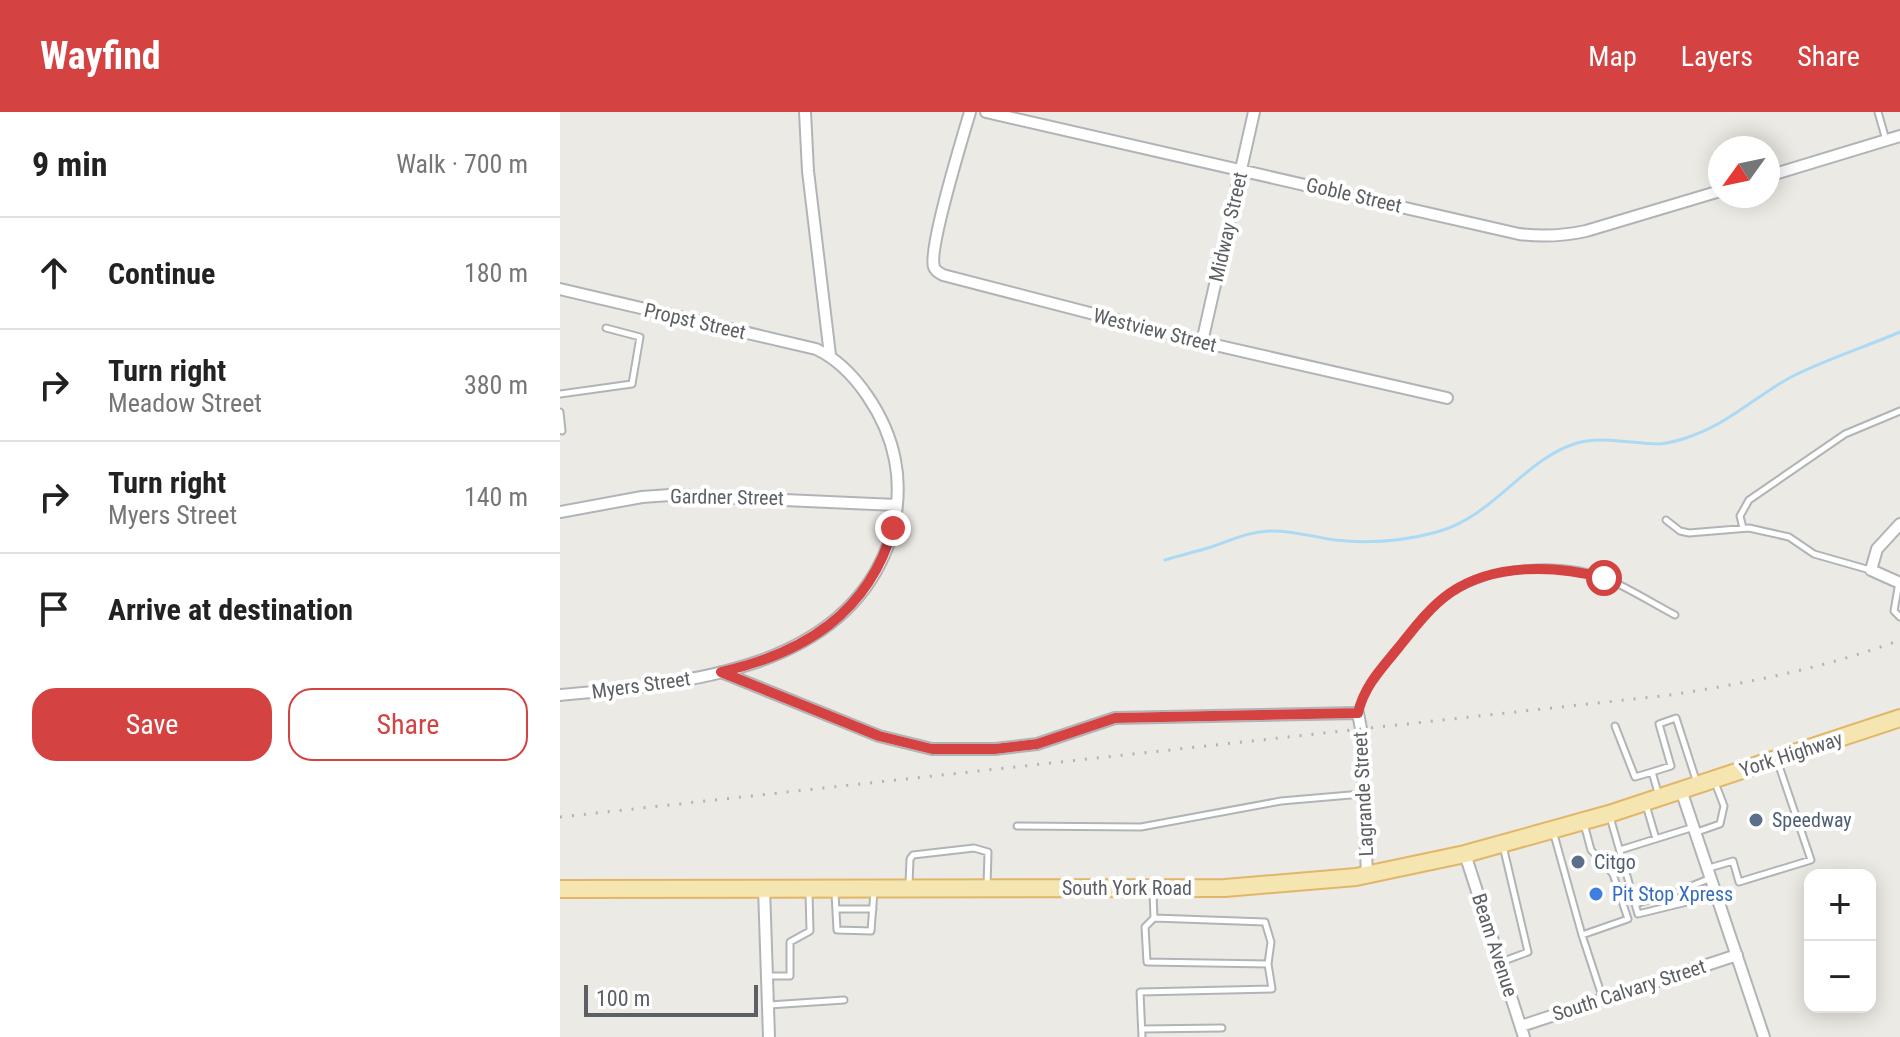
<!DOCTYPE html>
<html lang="en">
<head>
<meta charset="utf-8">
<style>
  :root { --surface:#fff; --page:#f6f6f6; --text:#222; --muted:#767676; --line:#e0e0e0; --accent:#d54242 }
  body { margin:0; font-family:"Roboto Condensed",sans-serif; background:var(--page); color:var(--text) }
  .controls { position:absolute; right:24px; bottom:24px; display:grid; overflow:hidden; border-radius:16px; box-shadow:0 4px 20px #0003 }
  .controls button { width:72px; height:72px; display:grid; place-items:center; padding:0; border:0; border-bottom:2px solid var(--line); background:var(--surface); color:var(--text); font:40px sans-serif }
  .compass { position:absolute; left:1148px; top:24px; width:72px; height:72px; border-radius:50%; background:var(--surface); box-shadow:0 4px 20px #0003; rotate:237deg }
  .scale { position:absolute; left:24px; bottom:20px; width:174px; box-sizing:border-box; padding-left:8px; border:4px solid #5c5f63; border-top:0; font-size:22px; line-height:28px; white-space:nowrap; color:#5c5f63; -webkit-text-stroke:6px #fff; paint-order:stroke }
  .stop { position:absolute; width:24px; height:24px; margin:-18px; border:6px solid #d54242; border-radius:50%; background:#fff }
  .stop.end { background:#d54242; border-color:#fff; box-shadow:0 2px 8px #0008 }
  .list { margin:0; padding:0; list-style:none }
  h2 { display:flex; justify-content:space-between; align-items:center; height:104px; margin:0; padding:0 32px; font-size:34px }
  h2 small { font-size:26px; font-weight:400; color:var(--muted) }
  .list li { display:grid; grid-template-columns:52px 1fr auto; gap:24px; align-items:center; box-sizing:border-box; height:112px; padding:0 32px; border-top:2px solid var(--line) }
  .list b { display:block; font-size:30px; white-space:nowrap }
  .list p { margin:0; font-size:26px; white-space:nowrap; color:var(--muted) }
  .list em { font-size:26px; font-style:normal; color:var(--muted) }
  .actions { display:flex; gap:16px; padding:24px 32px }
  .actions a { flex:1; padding:18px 0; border:2px solid var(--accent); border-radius:24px; text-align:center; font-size:28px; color:var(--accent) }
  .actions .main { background:var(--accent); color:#fff }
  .icon { flex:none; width:44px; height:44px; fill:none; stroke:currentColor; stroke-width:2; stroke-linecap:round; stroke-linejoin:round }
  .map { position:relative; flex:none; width:1340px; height:925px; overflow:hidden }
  header { display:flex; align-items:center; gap:48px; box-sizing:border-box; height:112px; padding:0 40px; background:var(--accent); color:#fff }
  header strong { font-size:38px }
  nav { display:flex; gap:44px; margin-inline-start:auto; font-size:28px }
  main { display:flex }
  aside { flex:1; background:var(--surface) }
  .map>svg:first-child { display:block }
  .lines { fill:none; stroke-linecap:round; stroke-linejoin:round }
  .stream { stroke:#acdaf5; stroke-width:3 }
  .lane-casing { stroke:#b1b4b7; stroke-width:9 }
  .street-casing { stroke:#b1b4b7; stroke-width:14 }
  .primary-casing { stroke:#e1b669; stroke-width:20 }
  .lane { stroke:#fff; stroke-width:5 }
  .street { stroke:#fff; stroke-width:10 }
  .primary { stroke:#f5e5b0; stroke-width:16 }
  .rail { stroke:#b2b3b3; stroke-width:3; stroke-dasharray:2 10; stroke-linecap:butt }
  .route { stroke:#d54242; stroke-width:10 }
  .service-dot { fill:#5c6f8a; stroke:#fff; stroke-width:3 }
  .shop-dot { fill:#3f7fe0; stroke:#fff; stroke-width:3 }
  .labels { text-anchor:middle; stroke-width:8; stroke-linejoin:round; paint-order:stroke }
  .street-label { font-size:20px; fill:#5c5f63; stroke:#fff }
  .service-label { font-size:20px; fill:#4e5e75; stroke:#fff; text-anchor:start }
  .shop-label { font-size:20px; fill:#366cbe; stroke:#fff; text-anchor:start }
</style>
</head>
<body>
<header>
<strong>Wayfind</strong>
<nav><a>Map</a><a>Layers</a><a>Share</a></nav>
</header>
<main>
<aside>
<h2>9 min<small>Walk · 700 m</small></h2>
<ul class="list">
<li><svg class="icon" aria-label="ahead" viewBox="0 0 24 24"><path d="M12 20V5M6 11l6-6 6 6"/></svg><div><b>Continue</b></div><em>180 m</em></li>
<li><svg class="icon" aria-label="right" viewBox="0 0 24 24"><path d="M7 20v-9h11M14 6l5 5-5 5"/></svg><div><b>Turn right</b><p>Meadow Street</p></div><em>380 m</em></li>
<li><svg class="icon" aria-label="right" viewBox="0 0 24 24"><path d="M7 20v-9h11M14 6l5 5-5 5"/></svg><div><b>Turn right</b><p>Myers Street</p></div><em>140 m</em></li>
<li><svg class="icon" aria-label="arrive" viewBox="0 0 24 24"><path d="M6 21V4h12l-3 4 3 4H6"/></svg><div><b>Arrive at destination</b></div></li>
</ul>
<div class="actions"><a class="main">Save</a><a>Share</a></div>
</aside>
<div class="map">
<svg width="1340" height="925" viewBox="0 0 1340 925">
  <rect width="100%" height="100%" fill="#eceae4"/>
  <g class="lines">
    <path class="stream" d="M605,448c15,-5 31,-8 46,-13 21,-7 36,-15 58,-16 23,-1 44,6 66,9 35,4 69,1 102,-8 57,-16 86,-71 137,-88 26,-9 58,0 85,0 11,-1 25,-5 35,-9 36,-13 65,-41 99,-59 34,-17 72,-29 107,-44"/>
    <g class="lane-casing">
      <path id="lane" d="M1318,0l8,28
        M0,282l72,-10 8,-47 -34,-9
        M0,300l2,19
        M1106,408l14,11 9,2 60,-5 40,9 25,17 56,16
        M1183,416l-3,-12 9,-16 96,-66 55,-23
        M1339,470l-5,29 6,6
        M798,600c7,-29 27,-48 46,-71 13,-16 28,-37 46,-48 42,-27 109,-33 155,-15 24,10 47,25 70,37
        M1055,614l20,51 17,-5 7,24
        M1092,660l19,-6 -12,-42 17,-6 21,65
        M1086,693l10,34
        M1050,705l28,97 49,-12 3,-16
        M457,714l124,1 140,-26 81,-7
        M993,719l29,104 46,-16 -15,-45 -22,-24 -7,-26
        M1137,720l23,-8 4,-18 -10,-26
        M1060,738l74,-23
        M1149,756l24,-7 6,21 72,-22 -34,-100
        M349,772l1,-25 3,-4 61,-7 14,4 -1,35
        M1119,779l32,-13
        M275,781l2,37 34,1 3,-40
        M1075,792l30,-9
        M276,797h37
        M594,806l-9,9 2,35 121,2
        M1022,823l21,64
        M941,850l27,-10 -25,-106
        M208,864h22v-34l20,-11 -1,-39
        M209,893l75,-5
        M582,917l80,-1
        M582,925l-2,-45 132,-3 -4,-25 3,-22 -6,-20 -111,-4 -1,-25"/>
    </g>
    <g class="street-casing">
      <path id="street" d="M245,0l3,59 22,184
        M410,0c-7,24 -42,137 -36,155 2,5 4,5 9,8l259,67 245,56
        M426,0l533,122c23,3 44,2 67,-3l134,-40
        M1208,64l132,-40
        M0,177l256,60c39,18 71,69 79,111 6,30 2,67 -11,95 -52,120 -211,129 -324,140
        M642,230l52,-230
        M0,400l82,-15 28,-2 226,10
        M1340,412l-23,25 -6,21 29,13
        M161,560l158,64 53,13h63l42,-5 78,-26 243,-5 3,16 6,146
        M1121,678l83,247
        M905,742l59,183
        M204,776l5,149
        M961,914l216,-71"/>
    </g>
    <g class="primary-casing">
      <path id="primary" d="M0,777l665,-1 131,-11 109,-23 144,-40 291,-96"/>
    </g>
    <use href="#lane" class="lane"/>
    <use href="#street" class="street"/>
    <use href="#primary" class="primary"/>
    <path class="rail" d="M0,705l1110,-122c78,-12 155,-27 230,-55"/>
  </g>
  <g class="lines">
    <path class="route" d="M333,416c-24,85 -89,125 -172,144l158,64 53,13h63l42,-5 78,-26 243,-5c6,-27 24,-45 41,-66 15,-19 31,-40 51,-54 43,-30 105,-28 154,-15"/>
  </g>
  <g class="service-dot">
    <circle cx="1196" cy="708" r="8"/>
    <circle cx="1018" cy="750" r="8"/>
  </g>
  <circle class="shop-dot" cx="1036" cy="782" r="8"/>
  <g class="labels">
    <g class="street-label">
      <text transform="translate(794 83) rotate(13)" y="7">Goble Street</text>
      <text transform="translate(668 115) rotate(-77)" y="7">Midway Street</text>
      <text transform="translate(135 209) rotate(13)" y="7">Propst Street</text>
      <text transform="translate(595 218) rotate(14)" y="7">Westview Street</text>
      <text transform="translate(167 385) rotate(1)" y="7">Gardner Street</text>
      <text transform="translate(81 573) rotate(-8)" y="7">Myers Street</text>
      <text transform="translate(1231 642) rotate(-18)" y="7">York Highway</text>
      <text transform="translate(803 682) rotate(-93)" y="7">Lagrande Street</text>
      <text x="567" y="783">South York Road</text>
      <text transform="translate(935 833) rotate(72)" y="7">Beam Avenue</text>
      <text transform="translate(1069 878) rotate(-18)" y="7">South Calvary Street</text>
    </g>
    <g class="service-label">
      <text x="1212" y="715">Speedway</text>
      <text x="1034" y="757">Citgo</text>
    </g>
    <g class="shop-label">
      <text x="1052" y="789">Pit Stop Xpress</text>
    </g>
  </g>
</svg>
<div class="controls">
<button>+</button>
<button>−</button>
</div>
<svg class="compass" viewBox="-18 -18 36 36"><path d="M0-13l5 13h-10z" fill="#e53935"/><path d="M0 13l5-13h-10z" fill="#767676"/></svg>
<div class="scale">100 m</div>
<div class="stop" style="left:1044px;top:466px"></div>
<div class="stop end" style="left:333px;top:416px"></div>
</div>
</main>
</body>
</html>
